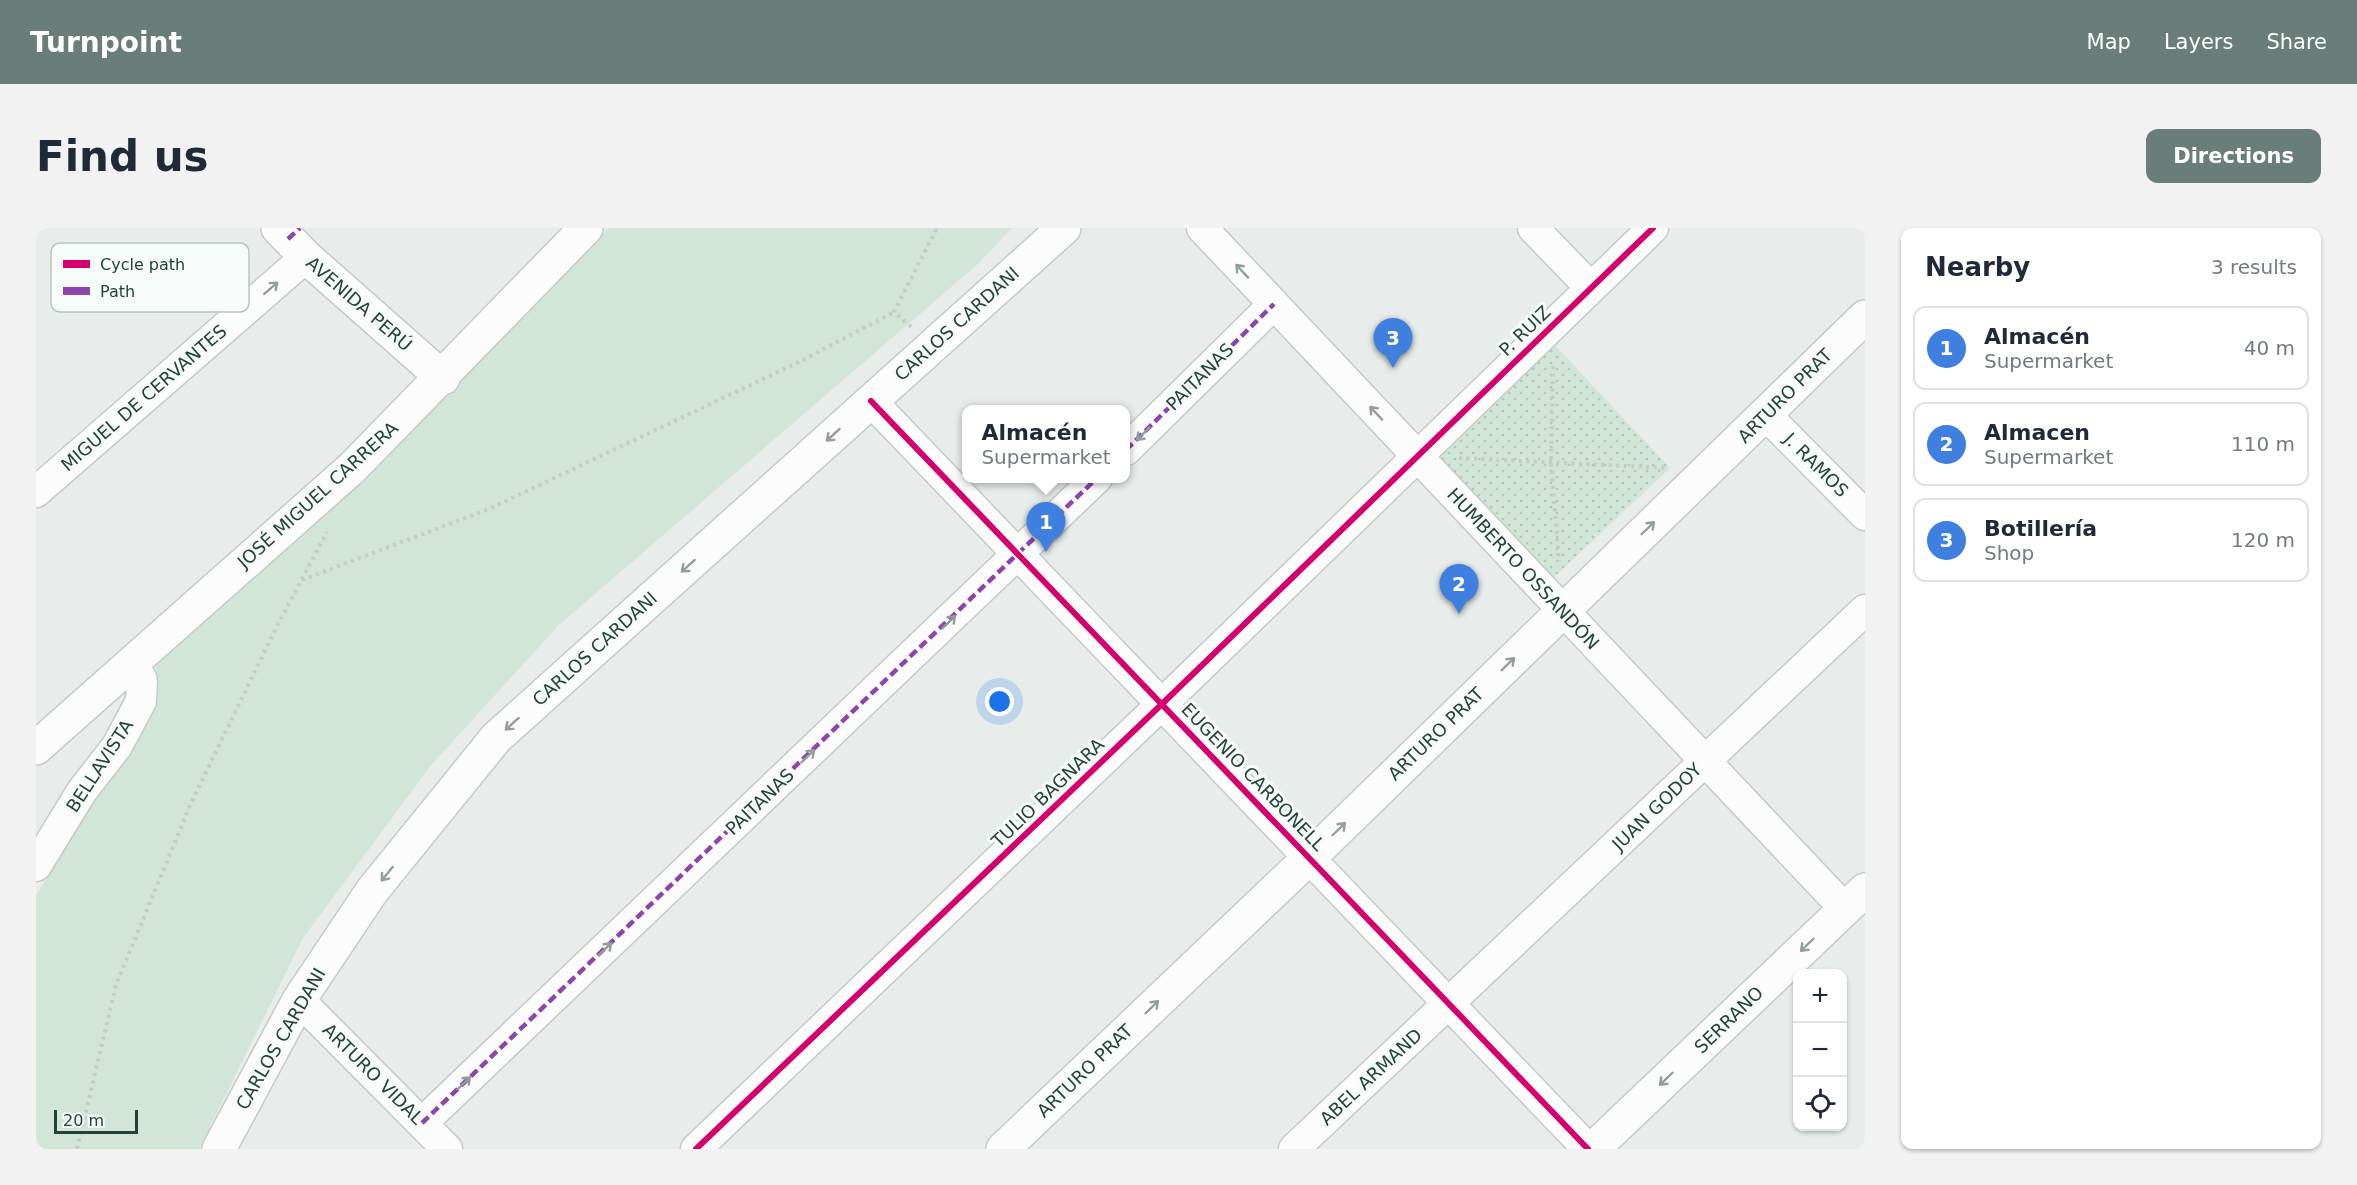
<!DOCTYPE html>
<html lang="en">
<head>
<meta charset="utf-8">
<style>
  :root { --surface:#fff; --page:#f2f2f3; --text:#1f2937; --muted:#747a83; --line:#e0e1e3; --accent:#697e78 }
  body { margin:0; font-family:"DejaVu Sans",sans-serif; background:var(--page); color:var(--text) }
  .controls { position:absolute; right:18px; bottom:18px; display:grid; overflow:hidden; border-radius:12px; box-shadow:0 2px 4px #0004 }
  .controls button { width:54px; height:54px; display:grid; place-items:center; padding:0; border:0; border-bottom:2px solid var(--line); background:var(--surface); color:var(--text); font:30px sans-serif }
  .scale { position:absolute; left:18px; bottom:15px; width:84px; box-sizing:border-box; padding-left:6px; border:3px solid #24423a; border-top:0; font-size:16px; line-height:21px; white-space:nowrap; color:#24423a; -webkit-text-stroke:4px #f7fbf9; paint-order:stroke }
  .you { position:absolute; left:964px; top:474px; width:21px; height:21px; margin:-15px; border:4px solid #fff; border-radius:50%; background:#1a73e8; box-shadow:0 0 0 9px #1a73e833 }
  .badge { display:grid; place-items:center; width:39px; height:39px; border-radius:50%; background:var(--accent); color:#fff; font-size:20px; font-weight:700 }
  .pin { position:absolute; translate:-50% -50px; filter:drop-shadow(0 2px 3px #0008) }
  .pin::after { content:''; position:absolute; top:32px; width:21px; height:18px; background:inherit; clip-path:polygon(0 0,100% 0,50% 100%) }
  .popup { position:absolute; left:926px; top:177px; width:168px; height:78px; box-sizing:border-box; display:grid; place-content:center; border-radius:12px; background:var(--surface); filter:drop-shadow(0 2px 4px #0005); font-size:20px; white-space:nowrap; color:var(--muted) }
  .popup b { font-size:22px; color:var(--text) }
  .popup::after { content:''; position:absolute; left:50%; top:100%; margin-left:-12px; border:12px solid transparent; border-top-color:var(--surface) }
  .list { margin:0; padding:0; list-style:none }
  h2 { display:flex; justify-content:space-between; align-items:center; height:78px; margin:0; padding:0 24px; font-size:26px }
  h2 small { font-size:20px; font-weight:400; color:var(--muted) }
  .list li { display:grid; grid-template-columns:39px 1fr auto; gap:18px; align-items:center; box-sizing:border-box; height:84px; margin:0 12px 12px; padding:0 12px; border:2px solid var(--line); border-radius:12px }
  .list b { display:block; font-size:22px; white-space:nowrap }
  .list p { margin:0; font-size:20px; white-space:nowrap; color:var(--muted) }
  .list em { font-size:20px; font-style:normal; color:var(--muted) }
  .icon { flex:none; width:33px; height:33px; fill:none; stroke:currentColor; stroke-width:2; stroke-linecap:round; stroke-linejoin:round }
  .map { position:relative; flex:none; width:1829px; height:921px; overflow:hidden; border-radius:12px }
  header { display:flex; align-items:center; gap:36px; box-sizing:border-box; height:84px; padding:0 30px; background:var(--accent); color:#fff }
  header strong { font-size:28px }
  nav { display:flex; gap:33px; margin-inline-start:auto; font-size:21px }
  .intro { display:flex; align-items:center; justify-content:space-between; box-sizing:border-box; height:144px; padding:0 36px }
  h1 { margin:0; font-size:42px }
  .button { padding:15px 27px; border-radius:12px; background:var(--accent); color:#fff; font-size:21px; font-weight:700 }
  main { display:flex; gap:36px; padding:0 36px }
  aside { flex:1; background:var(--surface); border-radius:12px; box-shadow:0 2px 4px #0004 }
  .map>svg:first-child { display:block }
  .grass { fill:#d1e6d8 }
  .park { fill:url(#park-dots) }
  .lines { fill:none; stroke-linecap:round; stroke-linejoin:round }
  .minor-casing { stroke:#c5cac8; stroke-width:33 }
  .tertiary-casing { stroke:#c5cac8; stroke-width:36 }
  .secondary-casing { stroke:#c3cbc8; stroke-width:36 }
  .path { stroke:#c3ccca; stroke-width:4; stroke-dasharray:3 4.5; stroke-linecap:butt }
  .minor { stroke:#fcfcfc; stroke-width:30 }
  .tertiary { stroke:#fcfcfc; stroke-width:33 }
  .secondary { stroke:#fcfcfc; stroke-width:33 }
  .quiet { stroke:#8e44ad; stroke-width:4.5; stroke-dasharray:9 4.5; stroke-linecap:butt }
  .cycleway-casing { stroke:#f7fbf9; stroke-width:10 }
  .cycleway { stroke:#d6006c; stroke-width:6 }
  .oneway { stroke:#909f9b }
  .labels { text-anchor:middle; stroke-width:6; stroke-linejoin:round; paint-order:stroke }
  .street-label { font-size:18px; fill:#24423a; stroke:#f7fbf9 }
  .key { fill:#f7fbf9; stroke:#b8c4c0; stroke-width:1.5 }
  .key-label { font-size:16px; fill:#24423a }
</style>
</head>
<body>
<header>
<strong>Turnpoint</strong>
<nav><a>Map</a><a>Layers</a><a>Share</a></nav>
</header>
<div class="intro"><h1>Find us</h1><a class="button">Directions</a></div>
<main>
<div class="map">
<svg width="1829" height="921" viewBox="0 0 1829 921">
  <defs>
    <pattern id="park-dots" width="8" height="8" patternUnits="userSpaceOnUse" patternTransform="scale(1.5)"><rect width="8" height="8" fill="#d1e6d8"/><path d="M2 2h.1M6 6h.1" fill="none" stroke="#b3c6ba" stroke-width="1.8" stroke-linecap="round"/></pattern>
  </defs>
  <rect width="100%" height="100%" fill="#e8edeb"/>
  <path class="grass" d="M572,0h404l-34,36 -419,361 -127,139 -129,174 -104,211h-163v-253l58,-96 35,-46 27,-49v-44l207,-181z"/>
  <path class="park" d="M1518,116l116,124 -122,115 -116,-125z"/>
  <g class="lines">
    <g class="minor-casing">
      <path id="minor" d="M1166,0l643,681
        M1497,0l58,60
        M835,173l717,748
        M1730,187l99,100
        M1090,222l148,-146
        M0,264l270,-235
        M0,638l46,-75 35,-45 24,-45 1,-21 -10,-18
        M263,772l148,149
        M386,895l675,-645
        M660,921l466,-445 491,-476
        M1258,921l571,-539"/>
    </g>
    <g class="tertiary-casing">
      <path id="tertiary" d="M242,0l28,29 137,121
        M1557,921l272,-259"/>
    </g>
    <g class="secondary-casing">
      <path id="secondary" d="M0,520l316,-280 234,-240
        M183,921l80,-149 73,-109 124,-153 568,-510
        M967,921l307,-292 555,-540"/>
    </g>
    <path class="path" d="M875,99l-17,-15 43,-84
      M1517,138l-2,97 8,99
      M1423,230l208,10
      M266,352l187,-71 314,-149 91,-48
      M41,921l39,-164 75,-182 87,-179 49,-92"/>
    <use href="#minor" class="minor"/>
    <use href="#tertiary" class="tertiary"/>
    <use href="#secondary" class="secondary"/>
    <path class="quiet" d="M252,11l12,-11
      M1090,222l148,-146
      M386,895l675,-645"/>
    <g class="cycleway-casing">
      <path id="cycleway" d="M835,173l717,748
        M660,921l466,-445 491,-476"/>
    </g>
    <use href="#cycleway" class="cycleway"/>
  </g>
  <defs><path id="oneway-shaft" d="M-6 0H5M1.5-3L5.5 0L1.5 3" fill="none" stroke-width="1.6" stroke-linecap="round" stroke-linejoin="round" transform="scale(1.5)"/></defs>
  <g class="oneway">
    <use href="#oneway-shaft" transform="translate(1206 43) rotate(-133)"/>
    <use href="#oneway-shaft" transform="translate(235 60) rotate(-41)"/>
    <use href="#oneway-shaft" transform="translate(1340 185) rotate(-133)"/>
    <use href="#oneway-shaft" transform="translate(1107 206) rotate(135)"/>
    <use href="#oneway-shaft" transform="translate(797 207) rotate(138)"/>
    <use href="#oneway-shaft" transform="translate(1612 300) rotate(-44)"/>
    <use href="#oneway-shaft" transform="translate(652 338) rotate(138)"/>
    <use href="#oneway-shaft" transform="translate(913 394) rotate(-44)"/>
    <use href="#oneway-shaft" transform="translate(1472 436) rotate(-44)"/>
    <use href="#oneway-shaft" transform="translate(476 496) rotate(138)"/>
    <use href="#oneway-shaft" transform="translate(772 528) rotate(-44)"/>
    <use href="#oneway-shaft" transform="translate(1303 601) rotate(-44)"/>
    <use href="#oneway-shaft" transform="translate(351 646) rotate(129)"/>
    <use href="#oneway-shaft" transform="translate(1771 717) rotate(136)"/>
    <use href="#oneway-shaft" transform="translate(569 721) rotate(-44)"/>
    <use href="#oneway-shaft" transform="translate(1116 779) rotate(-44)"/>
    <use href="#oneway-shaft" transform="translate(1630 851) rotate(136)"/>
    <use href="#oneway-shaft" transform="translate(428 855) rotate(-44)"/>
  </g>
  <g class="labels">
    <g class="street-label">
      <text transform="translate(323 76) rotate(41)" y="6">AVENIDA PERÚ</text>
      <text transform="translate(921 96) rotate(-42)" y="6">CARLOS CARDANI</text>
      <text transform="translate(1489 103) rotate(-44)" y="6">P. RUIZ</text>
      <text transform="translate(1164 149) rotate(-45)" y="6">PAITANAS</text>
      <text transform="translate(1749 168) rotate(-45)" y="6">ARTURO PRAT</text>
      <text transform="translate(108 170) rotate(-41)" y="6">MIGUEL DE CERVANTES</text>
      <text transform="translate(1780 237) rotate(45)" y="6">J. RAMOS</text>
      <text transform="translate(282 267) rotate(-42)" y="6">JOSÉ MIGUEL CARRERA</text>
      <text transform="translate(1487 341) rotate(47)" y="6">HUMBERTO OSSANDÓN</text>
      <text transform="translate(559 421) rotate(-42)" y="6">CARLOS CARDANI</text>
      <text transform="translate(1400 506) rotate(-44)" y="6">ARTURO PRAT</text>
      <text transform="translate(64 538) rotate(-57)" y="6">BELLAVISTA</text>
      <text transform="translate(1217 549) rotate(46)" y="6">EUGENIO CARBONELL</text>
      <text transform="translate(1012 565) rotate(-44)" y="6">TULIO BAGNARA</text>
      <text transform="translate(724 574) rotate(-44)" y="6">PAITANAS</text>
      <text transform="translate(1621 579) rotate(-44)" y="6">JUAN GODOY</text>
      <text transform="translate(1693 792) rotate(-44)" y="6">SERRANO</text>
      <text transform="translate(245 811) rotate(-60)" y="6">CARLOS CARDANI</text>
      <text transform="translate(1049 843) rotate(-44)" y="6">ARTURO PRAT</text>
      <text transform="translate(337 846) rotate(45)" y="6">ARTURO VIDAL</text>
      <text transform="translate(1335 849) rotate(-43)" y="6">ABEL ARMAND</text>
    </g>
  </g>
  <rect x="15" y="15" width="198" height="69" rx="9" class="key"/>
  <rect x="27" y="32" width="27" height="8" fill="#d6006c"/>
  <rect x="27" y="59" width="27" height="8" fill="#8e44ad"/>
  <g class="key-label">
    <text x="64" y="42">Cycle path</text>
    <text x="64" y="69">Path</text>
  </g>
</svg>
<div class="controls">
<button>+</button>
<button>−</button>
<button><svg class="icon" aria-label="locate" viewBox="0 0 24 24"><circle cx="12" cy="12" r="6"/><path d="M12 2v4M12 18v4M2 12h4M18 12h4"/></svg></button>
</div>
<div class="scale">20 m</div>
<div class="you"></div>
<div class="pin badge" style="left:1010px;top:324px;background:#3f7fe0">1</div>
<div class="popup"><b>Almacén</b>Supermarket</div>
<div class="pin badge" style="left:1423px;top:386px;background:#3f7fe0">2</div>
<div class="pin badge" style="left:1357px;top:140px;background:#3f7fe0">3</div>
</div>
<aside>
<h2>Nearby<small>3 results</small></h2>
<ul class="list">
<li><span class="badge" style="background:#3f7fe0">1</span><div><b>Almacén</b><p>Supermarket</p></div><em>40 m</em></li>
<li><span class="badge" style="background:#3f7fe0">2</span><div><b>Almacen</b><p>Supermarket</p></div><em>110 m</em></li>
<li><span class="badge" style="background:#3f7fe0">3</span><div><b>Botillería</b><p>Shop</p></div><em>120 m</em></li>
</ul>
</aside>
</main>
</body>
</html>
